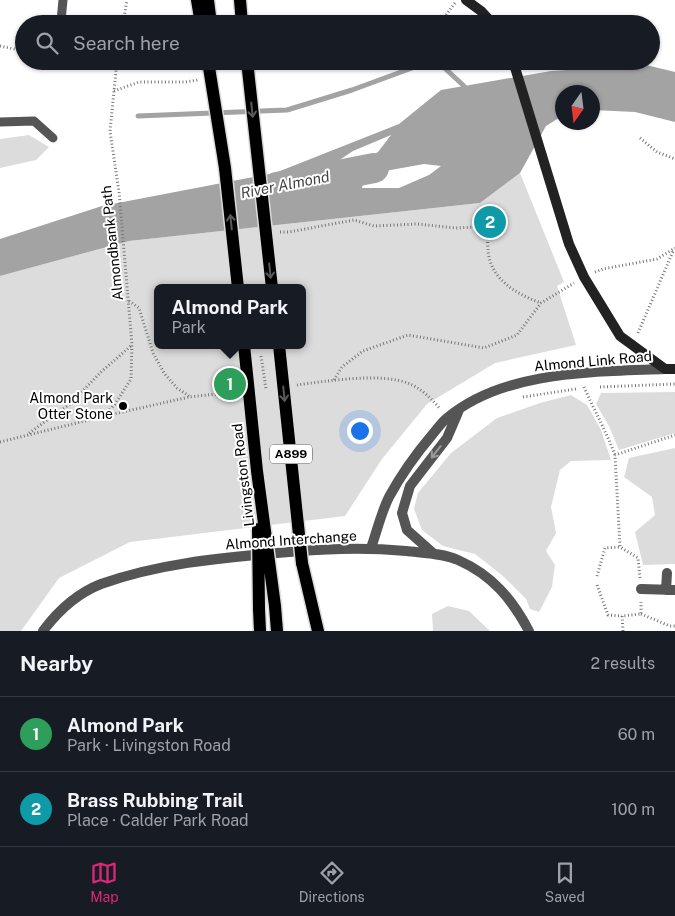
<!DOCTYPE html>
<html lang="en">
<head>
<meta charset="utf-8">
<style>
  :root { --surface:#171b24; --page:#242831; --text:#f1f3f6; --muted:#9ea1a6; --line:#363941; --accent:#db2777 }
  body { margin:0; font-family:"Public Sans",sans-serif; background:var(--page); color:var(--text) }
  .compass { position:absolute; left:555px; top:85px; width:45px; height:45px; border-radius:50%; background:var(--surface); box-shadow:0 1px 4px #0004; rotate:194deg }
  .you { position:absolute; left:359px; top:430px; width:18px; height:18px; margin:-12px; border:4px solid #fff; border-radius:50%; background:#1a73e8; box-shadow:0 0 0 8px #1a73e833 }
  .badge { display:grid; place-items:center; width:32px; height:32px; border-radius:50%; background:var(--accent); color:#fff; font-size:16px; font-weight:700 }
  .pin { position:absolute; translate:-50% -50%; border:2px solid #fff; box-shadow:0 1px 5px #0006 }
  .popup { position:absolute; left:154px; top:284px; width:152px; height:65px; box-sizing:border-box; display:grid; place-content:center; border-radius:8px; background:var(--surface); filter:drop-shadow(0 1px 4px #0005); font-size:16px; white-space:nowrap; color:var(--muted) }
  .popup b { font-size:19px; color:var(--text) }
  .popup::after { content:''; position:absolute; left:50%; top:100%; margin-left:-10px; border:10px solid transparent; border-top-color:var(--surface) }
  .list { margin:0; padding:0; list-style:none }
  h2 { display:flex; justify-content:space-between; align-items:center; height:65px; margin:0; padding:0 20px; font-size:21px }
  h2 small { font-size:16px; font-weight:400; color:var(--muted) }
  .list li { display:grid; grid-template-columns:32px 1fr auto; gap:15px; align-items:center; box-sizing:border-box; height:75px; padding:0 20px; border-top:1px solid var(--line) }
  .list b { display:block; font-size:19px; white-space:nowrap }
  .list p { margin:0; font-size:16px; white-space:nowrap; color:var(--muted) }
  .list em { font-size:16px; font-style:normal; color:var(--muted) }
  .icon { flex:none; width:28px; height:28px; fill:none; stroke:currentColor; stroke-width:2; stroke-linecap:round; stroke-linejoin:round }
  .map { position:relative; flex:none; width:675px; height:631px; overflow:hidden }
  .search { position:absolute; background:var(--surface); box-shadow:0 1px 4px #0004; left:15px; right:15px; top:15px; height:55px; display:flex; align-items:center; gap:12px; box-sizing:border-box; padding:0 18px; border-radius:28px; color:var(--muted); font-size:19px }
  .sheet { height:215px; background:var(--surface) }
  nav { display:flex; justify-content:space-around; align-items:center; box-sizing:border-box; height:70px; border-top:1px solid var(--line); background:var(--surface); font-size:14px; color:var(--muted) }
  nav a { display:grid; justify-items:center; gap:2px }
  nav .on { color:var(--accent) }
  .map>svg:first-child { display:block }
  .green { fill:#dcdcdc; fill-rule:evenodd }
  .water { fill:#a3a3a3; fill-rule:evenodd }
  .lines { fill:none; stroke-linecap:round; stroke-linejoin:round }
  .stream { stroke:#a3a3a3; stroke-width:5 }
  .river { stroke:#a3a3a3; stroke-width:30 }
  .primary-casing { stroke:#dbdbdb; stroke-width:15 }
  .path { stroke:#777; stroke-width:3; stroke-dasharray:1 2.5; stroke-linecap:butt }
  .service { stroke:#555; stroke-width:9 }
  .minor { stroke:#555; stroke-width:10 }
  .tertiary { stroke:#555; stroke-width:10 }
  .secondary { stroke:#222; stroke-width:10 }
  .primary { stroke:#000; stroke-width:12 }
  .primary-bridge-casing { stroke:#dbdbdb; stroke-width:15; stroke-linecap:butt }
  .primary-bridge { stroke:#000; stroke-width:12 }
  .oneway { stroke:#595959 }
  .oneway2 { stroke:#999 }
  .poi-dot { fill:#000; stroke:#fff; stroke-width:2 }
  .labels { text-anchor:middle; stroke-width:4; stroke-linejoin:round; paint-order:stroke }
  .shield { fill:#fff; stroke:#4c4c4c; stroke-width:1 }
  .shield-label { font-size:12px; font-weight:bold; fill:#000 }
  .street-label { font-size:14px; fill:#000; stroke:#fff }
  .poi-label { font-size:14px; fill:#000; stroke:#fff; text-anchor:end }
  .water-label { font-size:15px; font-style:italic; fill:#444; stroke:#fff }
</style>
</head>
<body>
<div class="map">
<svg width="675" height="631" viewBox="0 0 675 631">
  <rect width="100%" height="100%" fill="#fff"/>
  <path class="green" d="M29,135l20,12 -13,13 -36,8v-29z
    M520,173l44,109 -7,4 19,59 -81,18 -68,41 -45,55 -37,57 -215,26 -71,36 -38,53h-21v-355l129,-35 351,-38zM158,288h144v57h-144z
    M675,392v41l-56,17 -10,-24 -13,-22 5,-11z
    M571,395l16,10 14,25 10,30 -40,1 -11,9 -9,37 5,26 -10,18 9,14 -3,22 -13,25 -9,-3 -4,-10 -23,-23 -28,-22 -32,-8 -21,-16 -8,-21 4,-16 33,-40 46,-35 43,-15z
    M675,448v116l-32,1 -8,-33 20,-17 -3,-18 -28,-20 5,-19z
    M448,606l21,5 21,20h-57l-1,-17z"/>
  <path class="water" d="M646,65l29,7v50l-40,-10 -42,-2 -1,-18h-30v24l-16,10 -26,47 -40,30 -351,38 -129,35v-37l102,-33 173,-33 124,-49 42,-34 110,-19zM391,135l-13,17 -68,36 13,-17 30,-20zM424,164l17,2 -12,9 -30,13h-37l2,-9 21,-8z"/>
  <g class="lines">
    <path class="stream" d="M437,61l27,25
      M138,116l149,-6 65,-20 79,-29"/>
    <path class="river" d="M277,187l97,-19"/>
    <g class="primary-casing">
      <path id="primary" d="M197,0l4,24
        M208,0l3,24
        M240,0l2,24
        M225,168l13,120
        M302,563l16,68
        M275,606l2,25
        M259,609l1,22"/>
    </g>
    <path class="path" d="M123,24l4,-24
      M427,24l19,-9 9,-12
      M0,46l24,5
      M79,61l37,7
      M260,66l17,-5
      M114,91l25,-9h46l13,-2
      M640,138l17,14 18,7
      M504,216c-6,6 -14,13 -16,22 -1,4 0,9 0,12 2,29 28,44 53,53
      M280,232h9l65,-12 20,6 43,-2 39,4 38,-2
      M595,272l8,-3 54,-10 18,-11
      M129,301l10,7 14,45 11,20 13,15 12,8
      M638,333l36,-84
      M261,356l5,33
      M334,380l8,-13 21,-16 45,-16 76,13 33,-13 24,-32 33,-20
      M297,385c30,-4 86,-13 113,-1 12,5 23,16 30,25
      M584,387c10,23 22,44 31,68
      M600,387l75,-3
      M523,397l53,-8
      M105,415l10,-11 16,-25 1,-34 -13,-153 -9,-61 7,-70
      M29,433l41,-29 31,-32 31,-27
      M0,442l105,-26 84,-19 47,-5
      M597,576l8,-28 15,-1
      M640,578l-2,-20 -18,-11 -5,-92 60,-20
      M597,585l11,30 14,1
      M641,614l29,12h5
      M623,631l-1,-15 19,-2v-12"/>
    <path class="service" d="M63,24l-2,-3 2,-21
      M0,122l34,-1 19,17"/>
    <path class="minor" d="M641,589l34,1
      M666,590l1,-17"/>
    <path class="tertiary" d="M371,548c6,-17 10,-35 18,-51 12,-22 26,-42 43,-62 5,-6 9,-12 15,-17 57,-48 148,-46 218,-49
      M434,554l-27,-24 -5,-17 8,-27 37,-48 12,-28
      M43,631c15,-20 35,-38 58,-47 56,-20 117,-26 176,-31 45,-4 84,-6 129,-2 17,2 36,2 52,9 34,15 54,39 71,71"/>
    <path class="secondary" d="M466,0l15,11 12,13
      M513,61l56,183 15,33 36,59 45,33h10"/>
    <use href="#primary" class="primary"/>
    <g class="primary-bridge-casing">
      <path id="primary-bridge" d="M208,61l17,107
        M247,61l25,227
        M244,345l13,126 18,135
        M279,345l23,218
        M258,529l1,80"/>
    </g>
    <use href="#primary-bridge" class="primary-bridge"/>
  </g>
  <defs><path id="oneway-shaft" d="M-6 0H5M1.5-3L5.5 0L1.5 3" fill="none" stroke-width="1.6" stroke-linecap="round" stroke-linejoin="round" transform="scale(1.25)"/></defs>
  <g class="oneway">
    <use href="#oneway-shaft" transform="translate(252 110) rotate(84)"/>
    <use href="#oneway-shaft" transform="translate(231 222) rotate(-96)"/>
    <use href="#oneway-shaft" transform="translate(270 271) rotate(84)"/>
    <use href="#oneway-shaft" transform="translate(284 394) rotate(84)"/>
  </g>
  <use class="oneway2" href="#oneway-shaft" transform="translate(436 452) rotate(128)"/>
  <circle class="poi-dot" cx="123" cy="406" r="5"/>
  <g class="labels">
    <rect class="shield" x="270" y="444.5" width="42" height="19" rx="4"/>
    <g class="shield-label">
      <text x="291" y="458">A899</text>
    </g>
    <g class="street-label">
      <text transform="translate(112 243) rotate(-96)" y="5">Almondbank Path</text>
      <text transform="translate(593 361) rotate(-5)" y="5">Almond Link Road</text>
      <text transform="translate(243 475) rotate(-97)" y="5">Livingston Road</text>
      <text transform="translate(291 540) rotate(-4)" y="5">Almond Interchange</text>
    </g>
    <g class="poi-label">
      <text x="113" y="403">Almond Park<tspan x="113" dy="16">Otter Stone</tspan></text>
    </g>
    <g class="water-label">
      <text transform="translate(285 185) rotate(-11)" y="5">River Almond</text>
    </g>
  </g>
</svg>
<svg class="compass" viewBox="-18 -18 36 36"><path d="M0-13l5 13h-10z" fill="#e53935"/><path d="M0 13l5-13h-10z" fill="#9ea1a6"/></svg>
<div class="you"></div>
<div class="pin badge" style="left:230px;top:384px;background:#2e9e5b">1</div>
<div class="popup"><b>Almond Park</b>Park</div>
<div class="pin badge" style="left:490px;top:222px;background:#0f9aa8">2</div>
<div class="search"><svg class="icon" aria-label="search" viewBox="0 0 24 24"><circle cx="10" cy="10" r="6"/><path d="M15 15l6 6"/></svg>Search here</div>
</div>
<section class="sheet">
<h2>Nearby<small>2 results</small></h2>
<ul class="list">
<li><span class="badge" style="background:#2e9e5b">1</span><div><b>Almond Park</b><p>Park · Livingston Road</p></div><em>60 m</em></li>
<li><span class="badge" style="background:#0f9aa8">2</span><div><b>Brass Rubbing Trail</b><p>Place · Calder Park Road</p></div><em>100 m</em></li>
</ul>
</section>
<nav>
<a class="on"><svg class="icon" aria-label="map" viewBox="0 0 24 24"><path d="M3 6l6-2 6 2 6-2v14l-6 2-6-2-6 2zM9 4v14M15 6v14"/></svg>Map</a>
<a><svg class="icon" aria-label="directions" viewBox="0 0 24 24"><path d="M12 3l9 9-9 9-9-9zM9 14v-3h6M13 9l2 2-2 2"/></svg>Directions</a>
<a><svg class="icon" aria-label="saved" viewBox="0 0 24 24"><path d="M7 4h10v16l-5-4-5 4z"/></svg>Saved</a>
</nav>
</body>
</html>
